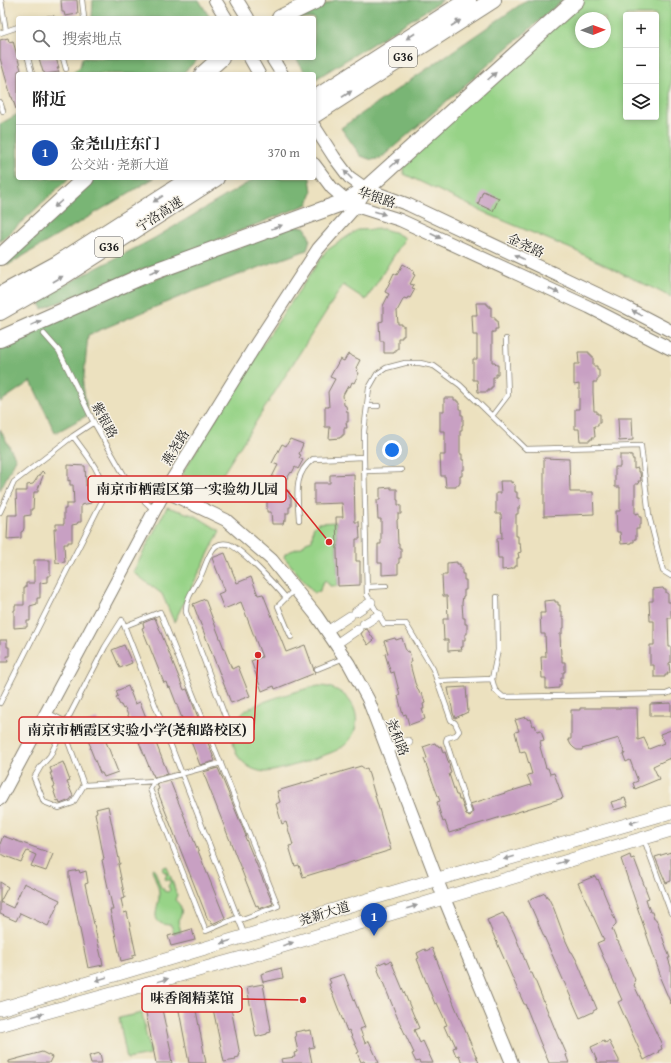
<!DOCTYPE html>
<html lang="zh">
<head>
<meta charset="utf-8">
<style>
  :root { --surface:#fff; --page:#f2f2f2; --text:#222; --muted:#767676; --line:#e0e0e0; --accent:#b5179e }
  body { margin:0; font-family:"Gentium Book Plus","Noto Serif SC",serif; background:var(--page); color:var(--text) }
  .controls { position:absolute; right:12px; top:12px; display:grid; overflow:hidden; border-radius:4px; box-shadow:0 2px 6px #0003 }
  .controls button { width:36px; height:36px; display:grid; place-items:center; padding:0; border:0; border-bottom:1px solid var(--line); background:var(--surface); color:var(--text); font:20px sans-serif }
  .compass { position:absolute; left:575px; top:12px; width:36px; height:36px; border-radius:50%; background:var(--surface); box-shadow:0 2px 6px #0003; rotate:89deg }
  .you { position:absolute; left:392px; top:450px; width:14px; height:14px; margin:-10px; border:3px solid #fff; border-radius:50%; background:#1a73e8; box-shadow:0 0 0 6px #1a73e833 }
  .badge { display:grid; place-items:center; width:26px; height:26px; border-radius:50%; background:var(--accent); color:#fff; font-size:13px; font-weight:700 }
  .pin { position:absolute; translate:-50% -33px; filter:drop-shadow(0 1px 2px #0008) }
  .pin::after { content:''; position:absolute; top:21px; width:14px; height:12px; background:inherit; clip-path:polygon(0 0,100% 0,50% 100%) }
  .list { margin:0; padding:0; list-style:none }
  h2 { display:flex; justify-content:space-between; align-items:center; height:52px; margin:0; padding:0 16px; font-size:17px }
  h2 small { font-size:13px; font-weight:400; color:var(--muted) }
  .list li { display:grid; grid-template-columns:26px 1fr auto; gap:12px; align-items:center; box-sizing:border-box; height:56px; padding:0 16px; border-top:1px solid var(--line) }
  .list b { display:block; font-size:15px; white-space:nowrap }
  .list p { margin:0; font-size:13px; white-space:nowrap; color:var(--muted) }
  .list em { font-size:13px; font-style:normal; color:var(--muted) }
  .icon { flex:none; width:22px; height:22px; fill:none; stroke:currentColor; stroke-width:2; stroke-linecap:round; stroke-linejoin:round }
  .map { position:relative; flex:none; width:671px; height:1063px; overflow:hidden }
  .search { position:absolute; background:var(--surface); box-shadow:0 2px 6px #0003; left:16px; top:16px; width:300px; height:44px; display:flex; align-items:center; gap:10px; box-sizing:border-box; padding:0 14px; border-radius:4px; color:var(--muted); font-size:15px }
  .panel { position:absolute; background:var(--surface); box-shadow:0 2px 6px #0003; left:16px; top:72px; width:300px; height:108px; border-radius:4px }
  .map>svg:first-child { display:block }
  .green { fill:#97d387; stroke:#5a7852; fill-rule:evenodd }
  .forest { fill:#79b574; stroke:#4a6848 }
  .building { fill:#c8a0c3 }
  .lines { fill:none; stroke-linecap:round; stroke-linejoin:round }
  .service-casing { stroke:#847e6e; stroke-width:6 }
  .minor-casing { stroke:#847e6e; stroke-width:10 }
  .secondary-casing { stroke:#847e6e; stroke-width:14 }
  .primary-casing { stroke:#847e6e; stroke-width:14 }
  .motorway-casing { stroke:#847e6e; stroke-width:18 }
  .service { stroke:#fff; stroke-width:4.5 }
  .minor { stroke:#fff; stroke-width:9 }
  .secondary { stroke:#fff; stroke-width:12 }
  .primary { stroke:#fff; stroke-width:13 }
  .motorway { stroke:#fff; stroke-width:16 }
  .oneway { fill:#999 }
  .labels { text-anchor:middle; stroke-width:3; stroke-linejoin:round; paint-order:stroke }
  .shield { fill:#f7f3e8; stroke:#5e5c59; stroke-width:1 }
  .shield-label { font-size:12px; font-weight:bold; fill:#1c1c1c }
  .street-label { font-size:13px; fill:#1c1c1c; stroke:#f7f3e8 }
  .leader { fill:none; stroke:#d62828; stroke-width:1.5 }
  .callout-dot { fill:#d62828; stroke:#f7f3e8; stroke-width:1.5 }
  .callout { fill:#f7f3e8; stroke:#d62828; stroke-width:1.5 }
  .callout-label { font-size:14px; text-anchor:middle; font-weight:bold; fill:#1c1c1c }
</style>
</head>
<body>
<div class="map">
<svg width="671" height="1063" viewBox="0 0 671 1063">
  <rect width="100%" height="100%" fill="#f7f3e8"/>
  <filter id="ink" filterUnits="userSpaceOnUse"><feTurbulence type="fractalNoise" baseFrequency=".025" numOctaves="2"/><feDisplacementMap in="SourceGraphic" scale="8" xChannelSelector="R" yChannelSelector="G"/><feConvolveMatrix kernelMatrix="1 2 1 2 8 2 1 2 1" color-interpolation-filters="sRGB"/></filter>
  <filter id="wash" filterUnits="userSpaceOnUse"><feTurbulence type="fractalNoise" baseFrequency=".012" numOctaves="4" result="noise"/><feDisplacementMap in="SourceGraphic" scale="16" xChannelSelector="R" yChannelSelector="G"/><feGaussianBlur stdDeviation="0.9" result="paint"/><feColorMatrix in="noise" values="0 0 0 0 0 0 0 0 0 0 0 0 0 0 0 0 0 1.4 0 .05"/><feComposite in="paint" operator="in"/></filter>
  <g filter="url(#wash)">
    <rect width="100%" height="100%" fill="#ece1bf"/>
    <path class="green" d="M583,0h88v297l-95,-46 -86,-36 -86,-41 -1,-7 3,-10zM626,15h30v102h-30zM581,18h24v24h-24z
      M383,229l11,3 11,6 -39,62 -23,-15 -133,209 -28,-20 66,-108 78,-115 31,-21z
      M167,507l29,9 24,15 -46,91 -12,-28 -29,-22z
      M336,522l2,64h-8l-5,-6 -4,6 -1,5 -6,2 -30,-36 1,-3 3,-2 14,-5 4,-5 6,-2 1,-12 5,-5z
      M319,686c29,0 49,30 30,55 -3,4 -8,7 -12,9 -12,6 -60,22 -72,22 -9,-1 -16,-4 -22,-10 -7,-6 -10,-15 -10,-24 0,-11 4,-20 12,-27 10,-8 60,-23 74,-25z
      M167,866l10,29 -2,5c8,6 8,14 3,21l3,11 -7,2 -3,-9c-25,0 -11,-19 -12,-31 0,-8 -5,-17 -7,-25l2,-1 7,20h2l1,3 4,1 2,-2 -2,-4 2,-3v-3l-5,-1 2,-6 -4,-2 -1,-2 2,-2z
      M142,1013l8,42 -23,4 -8,-41z"/>
    <path class="forest" d="M93,0h106l11,18h-118z
      M335,0h108l-129,80v-6h-8l-10,-16h18v-40h-20z
      M527,0h36l-182,158 -9,2 -11,-4 -20,-28z
      M82,58h117l-17,16h-111l9,-7z
      M18,114v64h51l-69,64v-118z
      M91,178h63l-146,87 -5,-9z
      M256,178h54l2,14 -4,12 -266,105 -3,-11 114,-59z
      M295,226l10,1 5,12 -3,11 -118,43 -101,42 -5,51 5,29 -33,18 -24,-52 -31,21v-57l95,-43z
      M0,429l16,30 -16,31z"/>
    <g id="blocks">
      <path class="building" d="M61,0h16l1,14 -13,2 -1,-4h-2z
        M8,38l1,4 4,-1 8,29 -3,1v38h-2l-4,-12h-1l-11,-39v-18z
        M39,58h17l3,10h-2l2,4 -14,2 -1,-2h-1z
        M483,191l16,7 -6,13 -15,-7z
        M403,264l9,5 -1,1 3,1 -1,3 2,1 -5,9 4,1 -2,3 3,1 -5,9 -2,-1 -1,2 -3,-1 -7,13 1,13h4v2h2v10h-2v2h-4v11h-2v3h-2v1h-10v-12h-4l-1,-19 4,-1v-15l6,-12 -4,-2 9,-19 3,2z
        M476,303h11v2h2v2h2v10h4v3h2l1,9h-3v3h-3v30h3l1,3h2v9h-2v3h-3v10h-2v3h-3v2h-10l-1,-12h-4v-21h4v-24h-4l-1,-20h5z
        M578,352h11v2h2v2h2v10h4v4h2v9h-2v3h-4v10l1,19h3v3h3v9h-2v3h-4l1,11h-3l1,2h-3v2h-10l-1,-12h-4v-20h4v-25l-5,1v-21h5z
        M348,354l12,6 -4,8 2,1 -1,3 2,1 -5,10 -2,-1 -2,5 -2,-1 -5,9 1,10 2,1 1,6h1v10h-2l1,6h-3v7h-2v2h-2v1l-11,1 1,-12h-5v-20h4l-1,-15 7,-13 -5,-2 10,-18 4,2z
        M444,398h10v2h3v2h2v7h2v6h2v10h-1v6h-2v23h2v6h2v10h-2v6h-2v7h-1v2h-3v2h-10l-1,-11h-4l-1,-21h5v-24h-5v-20h4z
        M618,418h14l1,22 -14,1z
        M290,439l13,5 -4,10 2,1 -2,3 4,2 -5,9 -3,-2 -3,6 -1,-1 -5,8v11h3v6h2v10h-2v6h-3v7h-2l-1,4h-11l-1,-12h-4v-20h4v-13l7,-14 -6,-2 10,-19 4,2z
        M620,455h10v1h2v3h2v10l4,-1v4h2l1,9h-3l1,3h-4v30l4,-1v4h2v8h-2v4h-3v10h-2v3h-3v1l-10,1 -1,-12h-3l-1,-21h4v-24h-5v-20h5z
        M544,458l25,1 1,33h23l1,22 -50,2z
        M68,465l17,1 1,18v2l4,-1 1,18 -10,2v17h-3l-1,2 -5,1v17h-4v2h-4l1,18 -9,1 -2,-34h2v-5h8v-15h2v-5h8l-1,-19h-3v-5l-2,1z
        M42,471l2,2 -6,16v3h-4l-1,17h-2v6l-7,1v12l-1,3 -2,1v6l-14,1 1,-24h9l-1,-24h11v-6l6,-1z
        M354,474l1,48h4l1,17h-4v22h4v24l-22,1 -2,-69h7l-1,-14 -28,1v-21h16v-8z
        M500,481h11v2l2,-1 1,3h1v7h2v6h2l1,10h-2v6h-2v22h2v7h2l1,9 -3,1 1,5h-2v8h-2v2h-3v1l-10,1v-12h-4l-1,-20h5l-1,-24h-5v-21h5z
        M391,487v2h6v11h1v5h3v9h-3v5l-1,1 1,24h1v4h2v10h-2v5h-1v11l-16,1v-12h-4v-19h3v-25h-3l-1,-19h3v-12z
        M225,553l12,30 14,-6 7,18 5,-1 23,58 19,-7 10,28 -40,16 -1,-3 -12,5 -11,-30 11,-4 -21,-55 -17,7 -6,-15 7,-3 -13,-33z
        M34,560h16v16h-3v6l-7,1v15h-3v6l-7,2v15h-3v6l-13,1v-18h1v-5h9v-18h2v-4h8z
        M457,562v2h3v3h2v7h2v6h2v10h-2v6h-1l-1,7 1,15h2v6h2v10h-2v6h-2v7h-2l1,3 -14,1v-11h-4l-1,-21h5l-1,-23h-4l-1,-21h5v-12z
        M663,588l1,2h2v3h2v9h3v16h-3l1,29h2v15l-2,1 1,10h-3l1,2h-3v2h-11v-12h-4v-20h4v-24h-4l-1,-20h4v-12z
        M205,599l27,70 6,-3 12,30 -19,7 -38,-99z
        M555,600v2h3v3h2v7h2v6h2v10h-2v6h-2l1,22h1v6h3v10h-2v6h-2v7h-2v3l-13,1v-11h-4l-1,-21h5l-1,-23h-4l-1,-21h5l-1,-12z
        M155,618l29,72 3,-1 28,72 -15,4 -30,-78 -2,1 -2,-6 -2,1 -22,-55 2,-1 -1,-4z
        M367,629l7,11 -6,5 -7,-11 3,-4z
        M395,638l1,2 6,-2 3,10 2,4 2,-1 3,11h-2l1,6 4,15 5,11 2,-1 3,10 -2,1 1,5h-2l3,10 -16,6 -3,-11 -3,1 -5,-19 2,-1 -6,-23 -3,1 -6,-19 3,-1 -4,-12z
        M0,640h7v7h2v9h-2l1,6h-8z
        M124,645l8,18 -12,5 -8,-18z
        M128,686l7,18 5,-2 28,72 -14,3 -1,-3h-1l-27,-66 -2,1 -2,-4h-1l-4,-8 2,-1 -2,-5z
        M466,687l2,25 -13,6 -2,-5 -5,-25z
        M671,703v13h-21v-12z
        M580,708h57l1,32 6,-2 5,11 15,-6 -4,-9 11,-4v30l-1,-2 -17,8 6,13 -24,10 -2,-6 5,-2 -8,-21 -4,2 -3,-8h2l-6,-16 -37,11v1h-5l-3,-2 -3,-3 -3,-6h3v-29h9z
        M526,717v1h2l1,2 2,-1 2,7 2,-1 2,6 4,-1 3,10 -4,1 1,5 -1,1 6,21h2l2,6 4,-1 9,25 -114,35 -4,-12 -2,1 -5,-16 -1,-4 3,-1 -16,-42 3,-1 -4,-11 12,-4 1,2h2l1,2 2,-1 2,7 2,-1 5,15h-1l2,6 -2,1 7,21h2l1,5h2l5,14 4,2 3,-4 -3,-8 61,-19 -4,-10 5,-1 -7,-23 -5,1 -5,-20 4,-1 -4,-11z
        M97,719l21,53 -14,5 -2,-4h-2l-10,-25 1,-1 -8,-17 2,-1 -2,-5z
        M63,762l7,19 -3,1 6,14 -3,4 -10,4 -1,-4 -2,1 -3,-9 1,-1 -2,-4 2,-1 -5,-13h2l-2,-5z
        M361,766l4,3 2,-1 24,82 -88,27 -4,-12 -4,1 -6,-20 4,-1 -7,-23 -4,2 -6,-20 4,-2 -3,-11z
        M218,768l28,68 -1,1 28,67 -14,5 -1,-4 -2,1 -9,-22 -44,-112z
        M170,781l55,137 -13,6 -2,-4h-2l-51,-130 2,-1 -2,-5z
        M625,798l3,8 -14,4 -3,-8z
        M108,806l12,58h-2l7,34 -4,1 3,14 3,-1 9,42 -3,1v3l-12,3 -11,-51h3l-11,-50 2,-1 -9,-46 2,-1 -1,-3z
        M3,836l50,18 -7,17 -15,-5 5,-11 -9,-4 -6,11 -21,-8v-10z
        M671,852v29l-5,2 -11,-26z
        M630,855l1,4 3,-1 15,40 -3,1 4,13h2l2,7h2l14,39h-2l3,9v37l-11,-26 1,-1 -40,-118z
        M79,870l1,3 6,-2 2,12 -3,1 18,81 -15,3 -19,-91v-5z
        M595,876l2,4 1,-1 18,43v3l-4,4 5,12h1l17,39 -1,1 1,3 -1,1 28,60 -1,1 1,3 -4,2 1,1 -15,8 -26,-58 4,-2 -25,-57 7,-3 -26,-57z
        M0,882l8,5 -8,15 13,6 11,-25 36,17 -12,26 -28,-13 -4,8 -16,-7z
        M545,893l2,4h1l6,12 11,30 6,13h1l5,9 20,48 -4,2v1l-13,6 -52,-118z
        M503,913l2,4h1l8,16 15,37 1,3h2l5,12 22,54h1l7,16h-1l3,8h-20l-9,-21 -15,-38h-1l-37,-84z
        M192,929l3,11 -24,6 -3,-10z
        M432,948l22,56 25,59h-17l-3,-8 -3,1 -3,-8 3,-1 -6,-13 -2,1 -4,-9 3,-1 -3,-7 -7,-15 -2,1 -18,-45 2,-1 -2,-5 8,-4 1,2z
        M386,961v2l5,-2 28,67 -5,2 6,13 3,-2 10,22h-13l-1,-2 -3,1 -4,-8 2,-1 -16,-34 -20,-49 1,-1 -2,-4z
        M281,968l2,10 -20,4 -2,-8z
        M344,974l21,53 -5,2 5,14 4,-2 10,22h-14l-1,-2 -3,1 -4,-9 2,-1 -10,-22 -2,1 -11,-28 -7,-19 2,-1 -2,-4z
        M263,984l8,45h-1l1,3 -4,1v1l-11,3 -9,-50z
        M225,991l7,22 8,42h-1v2l-4,1 1,2 -12,2 -14,-68z
        M191,998l2,8 2,-1 11,58h-17l-12,-63z
        M160,1000l11,51 -1,1 2,11h-16l-12,-60z
        M305,1030v1l6,-1 3,17 -5,1 3,15h-30l-1,-4 14,-2 -1,-4 4,-1 -3,-15h1l-1,-5z
        M604,1041l1,2 4,-2 10,19v3h-21l-7,-16z
        M42,1052l10,5 -3,6h-40v-2z
        M100,1053l2,10h-11l-2,-7z"/>
    </g>
  </g>
  <g filter="url(#ink)">
    <use href="#blocks" fill-opacity="0" stroke="#847e6e" stroke-width="1"/>
    <g class="lines">
      <g class="service-casing">
        <path id="service" d="M1,0l5,31
          M82,0l2,18
          M49,18h3
          M0,33l18,-6
          M28,58l4,16
          M63,58l3,11
          M0,102l3,9
          M44,334l15,17 33,68 40,70 22,21
          M367,406h11
          M492,416l16,-21 -2,-56
          M364,457v-25l5,-44 8,-14 9,-6 19,-5h15l14,3 26,19 66,64 115,-3 8,70 14,55 8,5
          M365,471l36,-1
          M0,512l14,-30 59,-46 21,-14
          M299,520c-1,-24 -7,-45 14,-61l51,-2 3,138 17,29h22l27,45 18,51 4,3 4,8 -3,4 -9,3 -1,3 23,71
          M367,587l19,-1
          M125,626l35,-14 118,294 -38,14
          M291,637l-13,-31 16,-16
          M317,669l27,-11
          M492,679l3,11 8,7 163,-3 5,-2
          M437,681l55,-2 6,-29 -1,-53
          M0,703l105,-208c-3,-23 -19,-41 -32,-59
          M48,713l18,9 39,-75 17,-27 123,316
          M66,722l-16,34 -9,10 -7,12 10,24 15,6 14,-5 11,-18
          M61,732l4,1 19,52 71,-4 66,-18
          M231,732l-45,-120c-1,-14 10,-26 16,-39 3,-7 8,-23 14,-27 3,-2 8,-3 12,-2 12,3 49,43 58,54
          M155,781l-5,8 56,142 33,-14
          M644,839l27,74"/>
      </g>
      <g class="minor-casing">
        <path id="minor" d="M356,612l15,-10
          M364,624l15,-9
          M327,631l23,-15
          M336,644l22,-15
          M388,749l20,-7"/>
      </g>
      <g class="secondary-casing">
        <path id="secondary" d="M215,0l11,18
          M237,0l11,18
          M250,58l9,16
          M272,58l10,16
          M314,126l20,31 15,20 17,12 43,16 216,102 46,24
          M314,164l18,24 15,13 9,5 44,14 189,87 82,42
          M165,491l61,29 46,40 44,55 33,49 19,35 76,199 68,165
          M0,799l165,-308 93,-150 60,-92 38,-43 10,-16"/>
      </g>
      <g class="primary-casing">
        <path id="primary" d="M0,1009l438,-130 233,-67
          M0,1025l256,-71 415,-124"/>
      </g>
      <g class="motorway-casing">
        <path id="motorway" d="M280,18l37,-18
          M203,74l18,-16
          M314,99l154,-99
          M314,115l179,-115
          M0,257l86,-79
          M0,295l57,-31 134,-86
          M0,312l65,-37 151,-97
          M0,339l147,-65 200,-73 19,-12 210,-189"/>
      </g>
      <use href="#service" class="service"/>
      <use href="#minor" class="minor"/>
      <use href="#secondary" class="secondary"/>
      <use href="#primary" class="primary"/>
      <use href="#motorway" class="motorway"/>
    </g>
    <defs><path id="oneway-solid" d="M-6-.8H1V-3.2L6.5 0L1 3.2V.8H-6Z"/></defs>
    <g class="oneway">
      <use href="#oneway-solid" transform="translate(456 23) rotate(-33)"/>
      <use href="#oneway-solid" transform="translate(411 36) rotate(147)"/>
      <use href="#oneway-solid" transform="translate(492 76) rotate(-42)"/>
      <use href="#oneway-solid" transform="translate(347 94) rotate(-33)"/>
      <use href="#oneway-solid" transform="translate(395 163) rotate(-42)"/>
      <use href="#oneway-solid" transform="translate(348 175) rotate(-134)"/>
      <use href="#oneway-solid" transform="translate(158 199) rotate(147)"/>
      <use href="#oneway-solid" transform="translate(58 204) rotate(138)"/>
      <use href="#oneway-solid" transform="translate(380 213) rotate(17)"/>
      <use href="#oneway-solid" transform="translate(277 227) rotate(-20)"/>
      <use href="#oneway-solid" transform="translate(436 236) rotate(25)"/>
      <use href="#oneway-solid" transform="translate(519 257) rotate(-155)"/>
      <use href="#oneway-solid" transform="translate(155 271) rotate(-20)"/>
      <use href="#oneway-solid" transform="translate(58 279) rotate(-30)"/>
      <use href="#oneway-solid" transform="translate(554 291) rotate(25)"/>
      <use href="#oneway-solid" transform="translate(637 313) rotate(-152)"/>
      <use href="#oneway-solid" transform="translate(36 323) rotate(-24)"/>
      <use href="#oneway-solid" transform="translate(634 822) rotate(164)"/>
      <use href="#oneway-solid" transform="translate(509 858) rotate(164)"/>
      <use href="#oneway-solid" transform="translate(562 862) rotate(-17)"/>
      <use href="#oneway-solid" transform="translate(412 907) rotate(-17)"/>
      <use href="#oneway-solid" transform="translate(226 942) rotate(163)"/>
      <use href="#oneway-solid" transform="translate(288 944) rotate(-17)"/>
      <use href="#oneway-solid" transform="translate(101 979) rotate(163)"/>
      <use href="#oneway-solid" transform="translate(163 980) rotate(-16)"/>
      <use href="#oneway-solid" transform="translate(38 1015) rotate(-16)"/>
    </g>
  </g>
  <g class="labels">
    <g class="shield">
      <rect x="389" y="47" width="28" height="20" rx="3"/>
      <rect x="95" y="237" width="28" height="20" rx="3"/>
    </g>
    <g class="shield-label">
      <text x="403" y="61">G36</text>
      <text x="109" y="251">G36</text>
    </g>
    <g class="street-label">
      <text transform="translate(377 197) rotate(19)" y="5">华银路</text>
      <text transform="translate(159 214) rotate(-33)" y="5">宁洛高速</text>
      <text transform="translate(526 245) rotate(25)" y="5">金尧路</text>
      <text transform="translate(105 420) rotate(62)" y="5">紫银路</text>
      <text transform="translate(175 447) rotate(-58)" y="5">燕尧路</text>
      <text transform="translate(398 737) rotate(69)" y="5">尧和路</text>
      <text transform="translate(324 913) rotate(-17)" y="5">尧新大道</text>
    </g>
  </g>
  <path class="leader" d="M329 542L286 489M258 655L254 730M303 1000L242 999"/>
  <g class="callout-dot">
    <circle cx="329" cy="542" r="4"/>
    <circle cx="258" cy="655" r="4"/>
    <circle cx="303" cy="1000" r="4"/>
  </g>
  <g class="callout">
    <rect x="88" y="476" width="198" height="26" rx="4"/>
    <rect x="19" y="717" width="235" height="26" rx="4"/>
    <rect x="142" y="986" width="100" height="26" rx="4"/>
  </g>
  <g class="callout-label">
    <text x="187" y="494">南京市栖霞区第一实验幼儿园</text>
    <text x="137" y="735">南京市栖霞区实验小学(尧和路校区)</text>
    <text x="192" y="1003">味香阁精菜馆</text>
  </g>
</svg>
<div class="controls">
<button>+</button>
<button>−</button>
<button><svg class="icon" aria-label="layers" viewBox="0 0 24 24"><path d="M12 4l9 5-9 5-9-5zM3 14l9 5 9-5"/></svg></button>
</div>
<svg class="compass" viewBox="-18 -18 36 36"><path d="M0-13l5 13h-10z" fill="#e53935"/><path d="M0 13l5-13h-10z" fill="#767676"/></svg>
<div class="you"></div>
<div class="pin badge" style="left:374px;top:936px;background:#1a4fb4">1</div>
<div class="search"><svg class="icon" aria-label="search" viewBox="0 0 24 24"><circle cx="10" cy="10" r="6"/><path d="M15 15l6 6"/></svg>搜索地点</div>
<section class="panel">
<h2>附近<small></small></h2>
<ul class="list">
<li><span class="badge" style="background:#1a4fb4">1</span><div><b>金尧山庄东门</b><p>公交站 · 尧新大道</p></div><em>370 m</em></li>
</ul>
</section>
</div>
</body>
</html>
